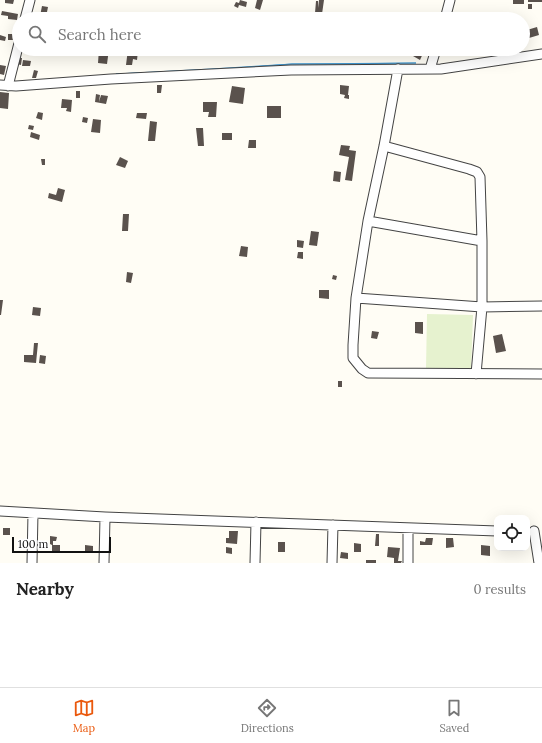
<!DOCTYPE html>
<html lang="en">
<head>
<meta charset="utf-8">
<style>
  :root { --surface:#fff; --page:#f6f6f6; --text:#222; --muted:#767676; --line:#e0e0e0; --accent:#ea580c }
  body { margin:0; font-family:Lora,serif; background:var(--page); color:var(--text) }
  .controls { position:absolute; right:12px; bottom:12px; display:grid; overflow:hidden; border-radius:8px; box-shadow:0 4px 16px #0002 }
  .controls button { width:36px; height:36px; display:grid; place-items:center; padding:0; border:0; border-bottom:1px solid var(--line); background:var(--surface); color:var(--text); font:20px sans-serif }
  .scale { position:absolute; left:12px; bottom:10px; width:99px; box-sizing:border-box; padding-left:4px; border:2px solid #111; border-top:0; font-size:11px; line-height:14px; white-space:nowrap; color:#111; -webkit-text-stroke:3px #fff; paint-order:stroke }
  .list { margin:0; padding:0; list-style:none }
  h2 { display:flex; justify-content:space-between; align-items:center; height:52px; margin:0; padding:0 16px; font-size:17px }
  h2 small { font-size:13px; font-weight:400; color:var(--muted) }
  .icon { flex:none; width:22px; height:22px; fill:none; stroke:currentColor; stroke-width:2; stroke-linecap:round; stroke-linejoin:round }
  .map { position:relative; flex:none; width:542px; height:563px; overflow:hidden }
  .search { position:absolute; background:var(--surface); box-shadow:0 4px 16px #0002; left:12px; right:12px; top:12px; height:44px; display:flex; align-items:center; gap:10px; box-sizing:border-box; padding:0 14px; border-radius:22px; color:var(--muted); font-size:15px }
  .sheet { height:124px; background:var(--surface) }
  nav { display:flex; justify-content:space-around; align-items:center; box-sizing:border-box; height:56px; border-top:1px solid var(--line); background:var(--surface); font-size:11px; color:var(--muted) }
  nav a { display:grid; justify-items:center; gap:2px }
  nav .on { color:var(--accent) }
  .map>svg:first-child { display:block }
  .pitch { fill:#e6f2cf }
  .water { fill:#b9e0f7; stroke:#3f96cf }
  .building { fill:#5a524d }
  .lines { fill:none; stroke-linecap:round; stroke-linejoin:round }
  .minor-casing { stroke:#444; stroke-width:11 }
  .minor { stroke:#fff; stroke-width:9 }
</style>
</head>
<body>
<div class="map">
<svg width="542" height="563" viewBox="0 0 542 563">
  <rect width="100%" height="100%" fill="#fffdf5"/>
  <path class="pitch" d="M427,314l46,1 -2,55 -45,-1z"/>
  <path class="water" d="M416,63l-77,1h-47l-80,6 -96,4 95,-5 81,-5z"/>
  <path class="building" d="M5,0h9l-1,4 -8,-1z
    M240,0l7,2 -1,5 -7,-2 -1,3 -4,-2 2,-4 3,1z
    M257,0h6l-3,10 -5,-2z
    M319,0h5l-2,14 -7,-1 1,-12h2v7z
    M513,0h11v4h-11z
    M528,0h14v2h-14z
    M528,4h4v5h-4z
    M42,6l6,1 -2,10 -6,-1z
    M2,11l16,3 -1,6 -9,-1v-3l-7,-1z
    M234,15l7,1 -1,3h-7z
    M537,27l2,8 -10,3 -2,-8z
    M8,34h5v6h-5z
    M0,35l6,2 -1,4 -5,-1z
    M99,49h10l-2,15 -9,-1z
    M128,49h5v1l5,1 -1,9 -4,-1 -1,6h-6z
    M416,49h9l-5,11 -7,-4z
    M18,58h4l-1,7 -4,-1z
    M23,60l8,1 -1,5h-8z
    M0,65l6,1 -2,9 -4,-1z
    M34,70l4,1 -2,7h-4z
    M157,85h5l-1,8h-4z
    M340,85l9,1 -1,9h1v4l-5,-1 1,-3 -5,-1z
    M232,86l13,2 -2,16 -14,-2z
    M76,91h4v7h-4z
    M0,92l9,1 -1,16 -8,-1z
    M96,94l4,1 -1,7 2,-7 7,1 -2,8 -11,-2z
    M62,99l10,1 -1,12 -5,-1 1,-3h-6z
    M203,102h14l-1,15h-8l1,-5h-6z
    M267,106h14v12h-14z
    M38,112l5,1 -1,7 -6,-2z
    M137,113h10l-1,6 -10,-1z
    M83,117l5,1 -1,5 -5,-1z
    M93,119l8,1 -1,13 -9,-1z
    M150,121l7,1 -2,19h-7z
    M29,125l5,1 -1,4 -5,-1z
    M196,128h7l1,18h-6z
    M31,132l9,3 -1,5 -9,-3z
    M222,133h10v7h-10z
    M249,140h7v8h-8z
    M341,145l9,1 -1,4 7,1 -4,30 -7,-1 4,-23 -10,-2z
    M120,157l8,4 -3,7 -9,-3z
    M41,159h4v6h-3z
    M334,171l7,1 -1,10 -7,-1z
    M58,188l7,2 -3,12 -14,-4 1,-5 7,2z
    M123,214h6l-1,17h-6z
    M311,231l8,1 -2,14 -8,-1z
    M297,240l7,1 -1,7 -6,-1z
    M241,246l7,1 -1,10 -8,-1z
    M298,252h5v7l-6,-1z
    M127,272l6,1 -2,10 -5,-1z
    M333,275l4,1 -1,4 -4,-1z
    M319,290h10v9l-10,-1z
    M0,300h3l-2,15h-1z
    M33,307l8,1 -1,8 -8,-1z
    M415,322h8v12l-8,-1z
    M372,331l7,1 -2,7 -6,-1z
    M502,334l4,17 -10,2 -3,-17z
    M34,343h4l-2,20 -12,-1v-7h9z
    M40,355l6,1 -1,8 -6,-1z
    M338,381h4v6h-4z
    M3,528h7v7h-7z
    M229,531h9l-1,13 -11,-1v-5h3z
    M376,534h3v12h-4z
    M50,536l7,1 -1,4h-3v4h7v8h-8v-8l-2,-1z
    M426,538h7l-1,7h-12v-4l5,1z
    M446,538h7l1,9 -8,1z
    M278,542h7v10h-7z
    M354,543l7,1v8h-7z
    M85,545l8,1v7h-8z
    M481,545l9,1v10l-9,-1z
    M226,547l6,1v6l-6,-1z
    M388,547l12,1 -2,13h4l-1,2h-7v-5l-7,-1z
    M341,552l7,1v6l-8,-1z
    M366,560h10v3h-10z"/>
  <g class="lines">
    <g class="minor-casing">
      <path id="minor" d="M25,19l5,-19
        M445,19l5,-19
        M398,69l-14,77 -16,75 -12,77 -3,47v13l9,11 6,4 174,1
        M430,69l6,-20
        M0,85l16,1 95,-7 180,-9 150,-1 101,-15
        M8,86l11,-43
        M384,146l85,23 8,3 3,5 2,64v66l-6,67
        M368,221l114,20
        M356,298l126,9 60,-1
        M0,511l105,6 392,14
        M534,531l5,32
        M32,563l1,-50
        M104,563l1,-46
        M255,563l1,-41
        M332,563l1,-38
        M408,563v-35"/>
    </g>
    <use href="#minor" class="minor"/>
  </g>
</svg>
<div class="controls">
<button><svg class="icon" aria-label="locate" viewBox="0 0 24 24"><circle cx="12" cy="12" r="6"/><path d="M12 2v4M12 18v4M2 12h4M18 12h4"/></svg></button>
</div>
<div class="scale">100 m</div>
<div class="search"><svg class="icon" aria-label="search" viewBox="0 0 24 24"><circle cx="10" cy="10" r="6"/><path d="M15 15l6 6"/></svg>Search here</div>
</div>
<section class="sheet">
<h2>Nearby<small>0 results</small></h2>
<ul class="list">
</ul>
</section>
<nav>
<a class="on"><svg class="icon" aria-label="map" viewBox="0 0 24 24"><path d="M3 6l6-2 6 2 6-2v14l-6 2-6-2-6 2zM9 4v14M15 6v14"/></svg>Map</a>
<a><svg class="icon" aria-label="directions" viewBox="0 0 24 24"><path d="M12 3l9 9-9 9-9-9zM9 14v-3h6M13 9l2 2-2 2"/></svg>Directions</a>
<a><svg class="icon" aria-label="saved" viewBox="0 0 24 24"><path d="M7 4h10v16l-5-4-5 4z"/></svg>Saved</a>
</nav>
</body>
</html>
